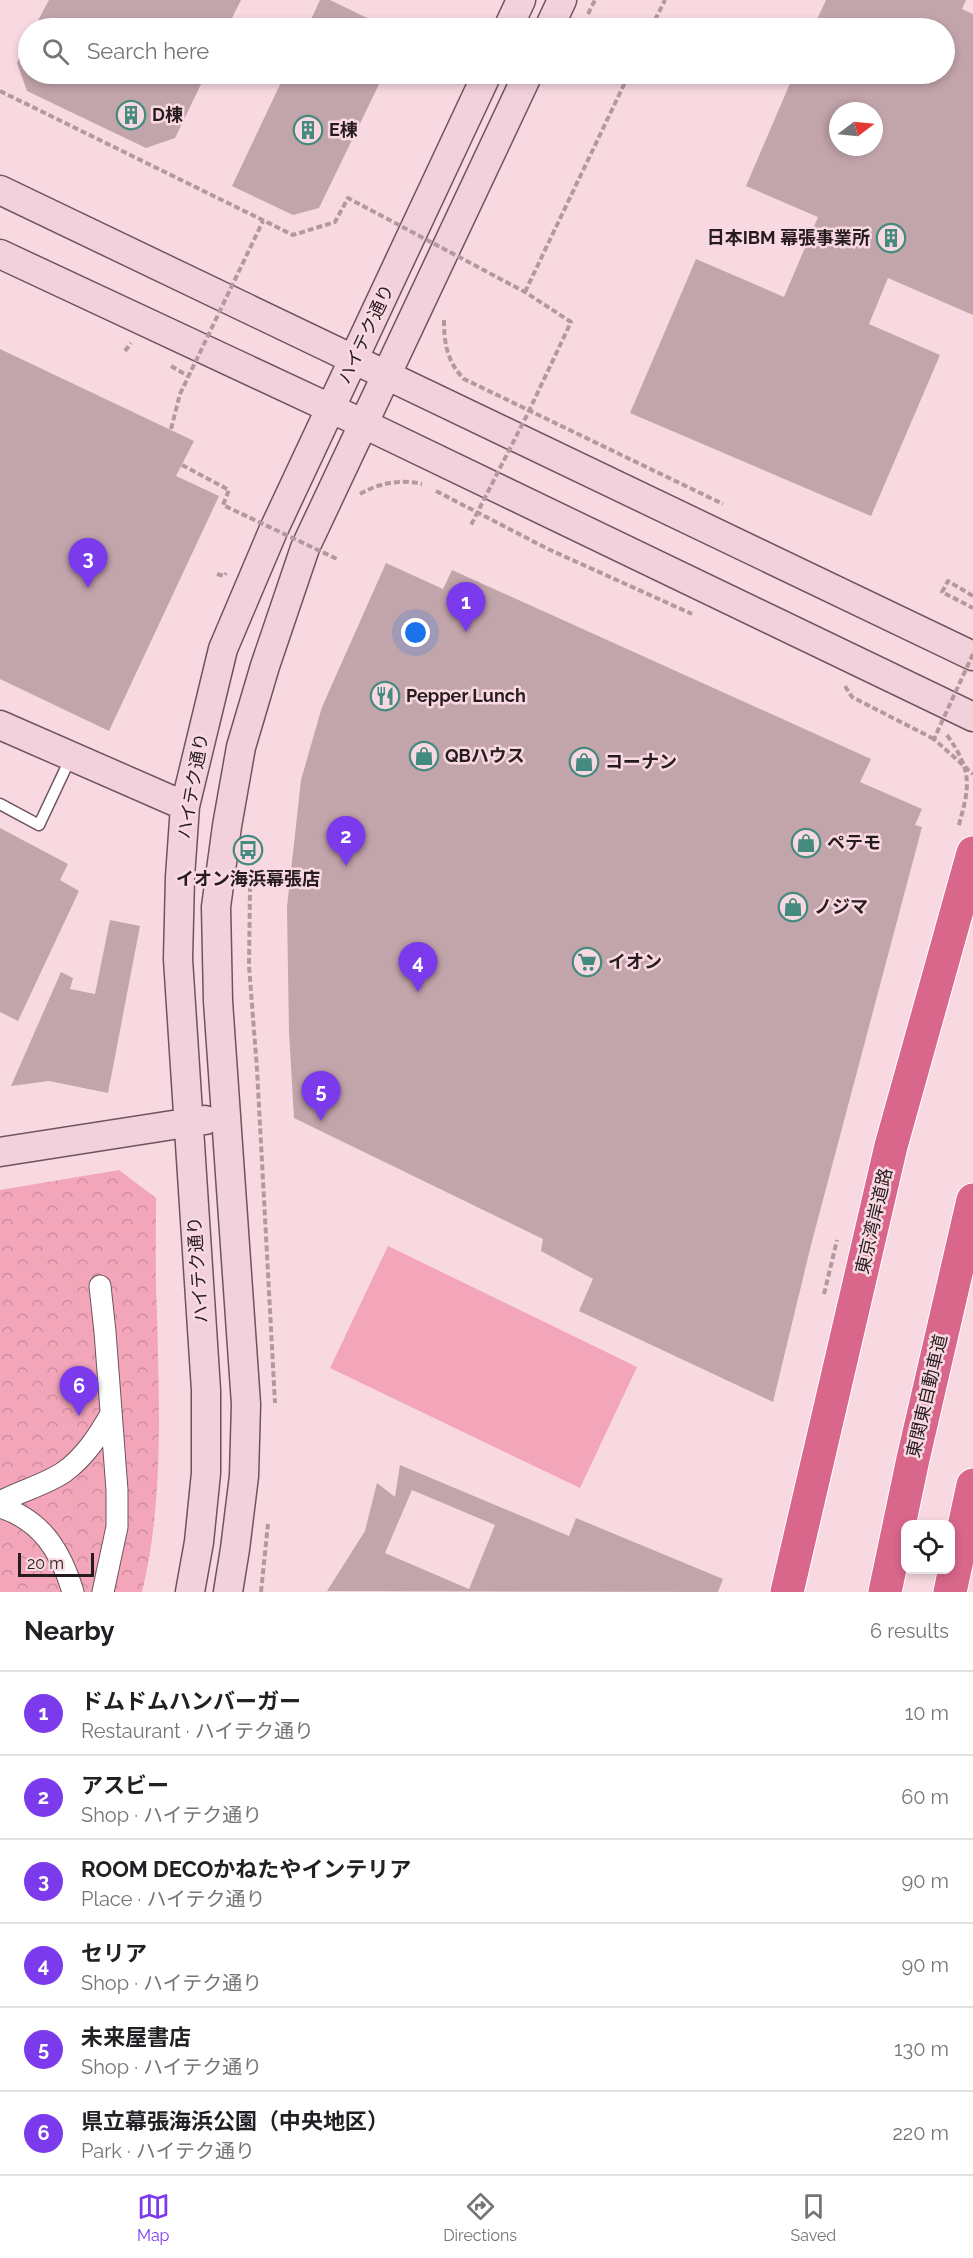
<!DOCTYPE html>
<html lang="en">
<head>
<meta charset="utf-8">
<style>
  :root { --surface:#fff; --page:#f2f2f2; --text:#202124; --muted:#757577; --line:#e0e0e0; --accent:#7c3aed }
  body { margin:0; font-family:Raleway,"Noto Sans JP",sans-serif; background:var(--page); color:var(--text) }
  .controls { position:absolute; right:18px; bottom:18px; display:grid; overflow:hidden; border-radius:12px; box-shadow:0 3px 9px #0003 }
  .controls button { width:54px; height:54px; display:grid; place-items:center; padding:0; border:0; border-bottom:2px solid var(--line); background:var(--surface); color:var(--text); font:30px sans-serif }
  .compass { position:absolute; left:829px; top:102px; width:54px; height:54px; border-radius:50%; background:var(--surface); box-shadow:0 3px 9px #0003; rotate:74deg }
  .scale { position:absolute; left:18px; bottom:15px; width:76px; box-sizing:border-box; padding-left:6px; border:3px solid #261b1e; border-top:0; font-size:16px; line-height:21px; white-space:nowrap; color:#261b1e; -webkit-text-stroke:4px #f9d9e1; paint-order:stroke }
  .you { position:absolute; left:416px; top:633px; width:21px; height:21px; margin:-15px; border:4px solid #fff; border-radius:50%; background:#1a73e8; box-shadow:0 0 0 9px #1a73e833 }
  .badge { display:grid; place-items:center; width:39px; height:39px; border-radius:50%; background:var(--accent); color:#fff; font-size:20px; font-weight:700 }
  .pin { position:absolute; translate:-50% -50px; filter:drop-shadow(0 2px 3px #0008) }
  .pin::after { content:''; position:absolute; top:32px; width:21px; height:18px; background:inherit; clip-path:polygon(0 0,100% 0,50% 100%) }
  .list { margin:0; padding:0; list-style:none }
  h2 { display:flex; justify-content:space-between; align-items:center; height:78px; margin:0; padding:0 24px; font-size:26px }
  h2 small { font-size:20px; font-weight:400; color:var(--muted) }
  .list li { display:grid; grid-template-columns:39px 1fr auto; gap:18px; align-items:center; box-sizing:border-box; height:84px; padding:0 24px; border-top:2px solid var(--line) }
  .list b { display:block; font-size:22px; white-space:nowrap }
  .list p { margin:0; font-size:20px; white-space:nowrap; color:var(--muted) }
  .list em { font-size:20px; font-style:normal; color:var(--muted) }
  .icon { flex:none; width:33px; height:33px; fill:none; stroke:currentColor; stroke-width:2; stroke-linecap:round; stroke-linejoin:round }
  .map { position:relative; flex:none; width:973px; height:1592px; overflow:hidden }
  .search { position:absolute; background:var(--surface); box-shadow:0 3px 9px #0003; left:18px; right:18px; top:18px; height:66px; display:flex; align-items:center; gap:15px; box-sizing:border-box; padding:0 21px; border-radius:33px; color:var(--muted); font-size:22px }
  .sheet { height:582px; background:var(--surface) }
  nav { display:flex; justify-content:space-around; align-items:center; box-sizing:border-box; height:84px; border-top:2px solid var(--line); background:var(--surface); font-size:16px; color:var(--muted) }
  nav a { display:grid; justify-items:center; gap:3px }
  nav .on { color:var(--accent) }
  .map>svg:first-child { display:block }
  .park { fill:url(#park-crowns) }
  .pitch { fill:#f3a5ba }
  .building { fill:#c2a4ab; fill-rule:evenodd }
  .lines { fill:none; stroke-linecap:round; stroke-linejoin:round }
  .lane-casing { stroke:#6e545b; stroke-width:13 }
  .street-casing { stroke:#6e545b; stroke-width:23 }
  .secondary-casing { stroke:#6e545b; stroke-width:31 }
  .highway-casing { stroke:#fff; stroke-width:35 }
  .path { stroke:#b2999f; stroke-width:4; stroke-dasharray:6 3; stroke-linecap:butt }
  .lane { stroke:#fff; stroke-width:10 }
  .street { stroke:#fff; stroke-width:21 }
  .secondary { stroke:#f3d1dc; stroke-width:28 }
  .highway { stroke:#d8678b; stroke-width:33 }
  .path-bridge { stroke:#b2999f; stroke-width:4; stroke-dasharray:6 3; stroke-linecap:butt }
  .labels { text-anchor:middle; stroke-width:5; stroke-linejoin:round; paint-order:stroke }
  .poi-label { font-size:18px; font-weight:bold; fill:#261b1e; stroke:#f9d9e1; text-anchor:start }
  .street-label { font-size:18px; fill:#261b1e; stroke:#f9d9e1 }
</style>
</head>
<body>
<div class="map">
<svg width="973" height="1592" viewBox="0 0 973 1592">
  <defs>
    <pattern id="park-crowns" width="20" height="18" patternUnits="userSpaceOnUse" patternTransform="scale(1.5)"><rect width="20" height="18" fill="#f3a5ba"/><path d="M2 6a3 3 0 1 1 6 0M12 15a3 3 0 1 1 6 0" fill="none" stroke="#d08d9f"/></pattern>
  </defs>
  <rect width="100%" height="100%" fill="#f9d9e1"/>
  <path class="park" d="M119,1170l37,28c0,39 -1,77 1,115 2,92 7,189 -15,279h-142v-402z"/>
  <path class="pitch" d="M388,1246l249,121 -57,121 -250,-120z"/>
  <path class="building" d="M49,0h192l-14,28h-193z
    M320,0h10l58,28h-81z
    M826,0h140l-4,9 11,5v301l-85,-37 -19,46 71,31 -69,161 -241,-103 66,-154 88,38 34,-80 -72,-31 48,-112h150v-46h-131zM838,111h36v36h-36z
    M28,40v34h178l-31,64 -29,10 -119,-57 -10,-28z
    M285,74h99l-65,134 -26,7 -61,-29z
    M0,349l194,92 -18,35 43,20 -110,235 -109,-52z
    M386,563l57,26 9,-19 419,189 -11,23 62,27 -7,16 7,2 -111,418 -38,157 -194,-91 14,-32 -52,-28 2,-12 -249,-121 -5,-86 -2,-125 14,-127 21,-73z
    M0,828l68,36 -8,16 19,11 -61,130 -18,-9z
    M110,920l30,6 -32,167 -59,-12 -38,5 50,-114 12,6 -3,11 25,5z
    M400,1465l169,71 7,-18 147,61 -5,13 -391,-1 38,-60 12,-48 18,14zM412,1490l83,35 -26,64 -84,-36z"/>
  <g class="lines">
    <g class="lane-casing">
      <path id="lane" d="M0,804l39,21 32,-68"/>
    </g>
    <g class="street-casing">
      <path id="street" d="M100,1286l5,46 12,158v37l-14,65
        M0,1502c20,-11 45,-17 64,-30 21,-15 35,-37 47,-58
        M0,1507c42,13 61,45 73,85"/>
    </g>
    <g class="secondary-casing">
      <path id="secondary" d="M508,28l13,-28
        M549,28l13,-28
        M0,190l973,466
        M0,254l364,170 609,293
        M0,725l185,81
        M0,1152l205,-32
        M190,1592l9,-50 7,-69v-83l-28,-431 2,-82 5,-71 38,-157 50,-118 214,-457
        M228,1592l7,-43 9,-73 2,-72 -28,-403 -2,-94 11,-81 14,-79 24,-81 40,-118 223,-474"/>
    </g>
    <g class="highway-casing">
      <path id="highway" d="M787,1592l104,-446 82,-293
        M885,1592l28,-133 60,-259
        M950,1592l23,-107"/>
    </g>
    <path class="path" d="M588,14l7,-14
      M651,28l14,-28
      M555,83l4,-9
      M525,292l104,-218
      M444,320c0,23 3,42 20,59l259,125
      M125,351l6,-8
      M171,366l17,10
      M436,491l112,58 144,65
      M360,494c19,-11 40,-15 62,-10
      M217,574l7,2 2,-3
      M973,596l-25,-15 -6,11 31,16
      M845,686l7,11 82,42
      M947,735c26,37 23,51 11,93
      M253,850l-3,39 -1,77 8,103 18,334
      M824,1294l13,-54
      M261,1592l7,-68"/>
    <use href="#lane" class="lane"/>
    <use href="#street" class="street"/>
    <use href="#secondary" class="secondary"/>
    <use href="#highway" class="highway"/>
    <path class="path-bridge" d="M0,91l293,144 42,-13 13,-24 177,94 46,30 -43,91 -58,114
      M171,429l9,-35 83,-173
      M182,465l47,25 -6,15 114,54
      M973,654l-39,85 39,35"/>
  </g>
  <defs>
    <g id="building-ring" transform="scale(1.5)"><circle r="9.5" fill="#f9d9e1" stroke="#458a7e" stroke-width="1.5"/><path d="M-4-6H4V6H1V3H-1V6H-4ZM-2.5-4.3h1.7v1.8h-1.7ZM.8-4.3h1.7v1.8H.8ZM-2.5-1h1.7V.8h-1.7ZM.8-1h1.7V.8H.8Z" fill="#458a7e"/></g>
    <g id="restaurant-ring" transform="scale(1.5)"><circle r="9.5" fill="#f9d9e1" stroke="#458a7e" stroke-width="1.5"/><path d="M-5-6h1v4h1v-4h1v4h1v-4h1v5L-1.5 .5V6h-2V.5L-5-1ZM5-6V6H3V1.5H1.5Q1.5-4 5-6Z" fill="#458a7e"/></g>
    <g id="shop-ring" transform="scale(1.5)"><circle r="9.5" fill="#f9d9e1" stroke="#458a7e" stroke-width="1.5"/><path d="M-5-2.5h2.3a2.7 3.5 0 0 1 5.4 0H5L5.5 6h-11ZM-1.5-2.5h3a1.5 2.3 0 0 0-3 0Z" fill="#458a7e"/></g>
    <g id="bus-ring" transform="scale(1.5)"><circle r="9.5" fill="#f9d9e1" stroke="#458a7e" stroke-width="1.5"/><path d="M-5-6H5V4H4V6H2V4H-2V6H-4V4H-5ZM-3.5-4V0h7V-4ZM-3.5 1.2v1.5H-2V1.2ZM2 1.2v1.5H3.5V1.2Z" fill="#458a7e"/></g>
    <g id="supermarket-ring" transform="scale(1.5)"><circle r="9.5" fill="#f9d9e1" stroke="#458a7e" stroke-width="1.5"/><path d="M-6-5.5h2.5l.6 2H6L4.5 2H-2.5L-4.4-4H-6ZM-1.5 3.2a1.3 1.3 0 1 0 .1 0ZM3 3.2a1.3 1.3 0 1 0 .1 0Z" fill="#458a7e"/></g>
  </defs>
  <g fill-rule="evenodd">
    <use href="#building-ring" x="131" y="115"/>
    <use href="#building-ring" x="308" y="130"/>
    <use href="#building-ring" x="891" y="238"/>
    <use href="#restaurant-ring" x="385" y="696"/>
    <use href="#shop-ring" x="424" y="756"/>
    <use href="#shop-ring" x="584" y="762"/>
    <use href="#shop-ring" x="806" y="843"/>
    <use href="#bus-ring" x="248" y="850"/>
    <use href="#shop-ring" x="793" y="907"/>
    <use href="#supermarket-ring" x="587" y="962"/>
  </g>
  <g class="labels">
    <g class="poi-label">
      <text x="152" y="121">D棟</text>
      <text x="329" y="136">E棟</text>
      <text x="870" y="244" text-anchor="end">日本IBM 幕張事業所</text>
      <text x="406" y="702">Pepper Lunch</text>
      <text x="445" y="762">QBハウス</text>
      <text x="605" y="768">コーナン</text>
      <text x="827" y="849">ペテモ</text>
      <text x="248" y="885" text-anchor="middle">イオン海浜幕張店</text>
      <text x="814" y="913">ノジマ</text>
      <text x="608" y="968">イオン</text>
    </g>
    <g class="street-label">
      <text transform="translate(366 334) rotate(-65)" y="6">ハイテク通り</text>
      <text transform="translate(193 786) rotate(-80)" y="6">ハイテク通り</text>
      <text transform="translate(874 1221) rotate(-77)" y="6">東京湾岸道路</text>
      <text transform="translate(198 1270) rotate(-94)" y="6">ハイテク通り</text>
      <text transform="translate(927 1396) rotate(-77)" y="6">東関東自動車道</text>
    </g>
  </g>
</svg>
<div class="controls">
<button><svg class="icon" aria-label="locate" viewBox="0 0 24 24"><circle cx="12" cy="12" r="6"/><path d="M12 2v4M12 18v4M2 12h4M18 12h4"/></svg></button>
</div>
<svg class="compass" viewBox="-18 -18 36 36"><path d="M0-13l5 13h-10z" fill="#e53935"/><path d="M0 13l5-13h-10z" fill="#757577"/></svg>
<div class="scale">20 m</div>
<div class="you"></div>
<div class="pin badge" style="left:466px;top:632px">1</div>
<div class="pin badge" style="left:346px;top:866px">2</div>
<div class="pin badge" style="left:88px;top:588px">3</div>
<div class="pin badge" style="left:418px;top:992px">4</div>
<div class="pin badge" style="left:321px;top:1121px">5</div>
<div class="pin badge" style="left:79px;top:1416px">6</div>
<div class="search"><svg class="icon" aria-label="search" viewBox="0 0 24 24"><circle cx="10" cy="10" r="6"/><path d="M15 15l6 6"/></svg>Search here</div>
</div>
<section class="sheet">
<h2>Nearby<small>6 results</small></h2>
<ul class="list">
<li><span class="badge">1</span><div><b>ドムドムハンバーガー</b><p>Restaurant · ハイテク通り</p></div><em>10 m</em></li>
<li><span class="badge">2</span><div><b>アスビー</b><p>Shop · ハイテク通り</p></div><em>60 m</em></li>
<li><span class="badge">3</span><div><b>ROOM DECOかねたやインテリア</b><p>Place · ハイテク通り</p></div><em>90 m</em></li>
<li><span class="badge">4</span><div><b>セリア</b><p>Shop · ハイテク通り</p></div><em>90 m</em></li>
<li><span class="badge">5</span><div><b>未来屋書店</b><p>Shop · ハイテク通り</p></div><em>130 m</em></li>
<li><span class="badge">6</span><div><b>県立幕張海浜公園（中央地区）</b><p>Park · ハイテク通り</p></div><em>220 m</em></li>
</ul>
</section>
<nav>
<a class="on"><svg class="icon" aria-label="map" viewBox="0 0 24 24"><path d="M3 6l6-2 6 2 6-2v14l-6 2-6-2-6 2zM9 4v14M15 6v14"/></svg>Map</a>
<a><svg class="icon" aria-label="directions" viewBox="0 0 24 24"><path d="M12 3l9 9-9 9-9-9zM9 14v-3h6M13 9l2 2-2 2"/></svg>Directions</a>
<a><svg class="icon" aria-label="saved" viewBox="0 0 24 24"><path d="M7 4h10v16l-5-4-5 4z"/></svg>Saved</a>
</nav>
</body>
</html>
